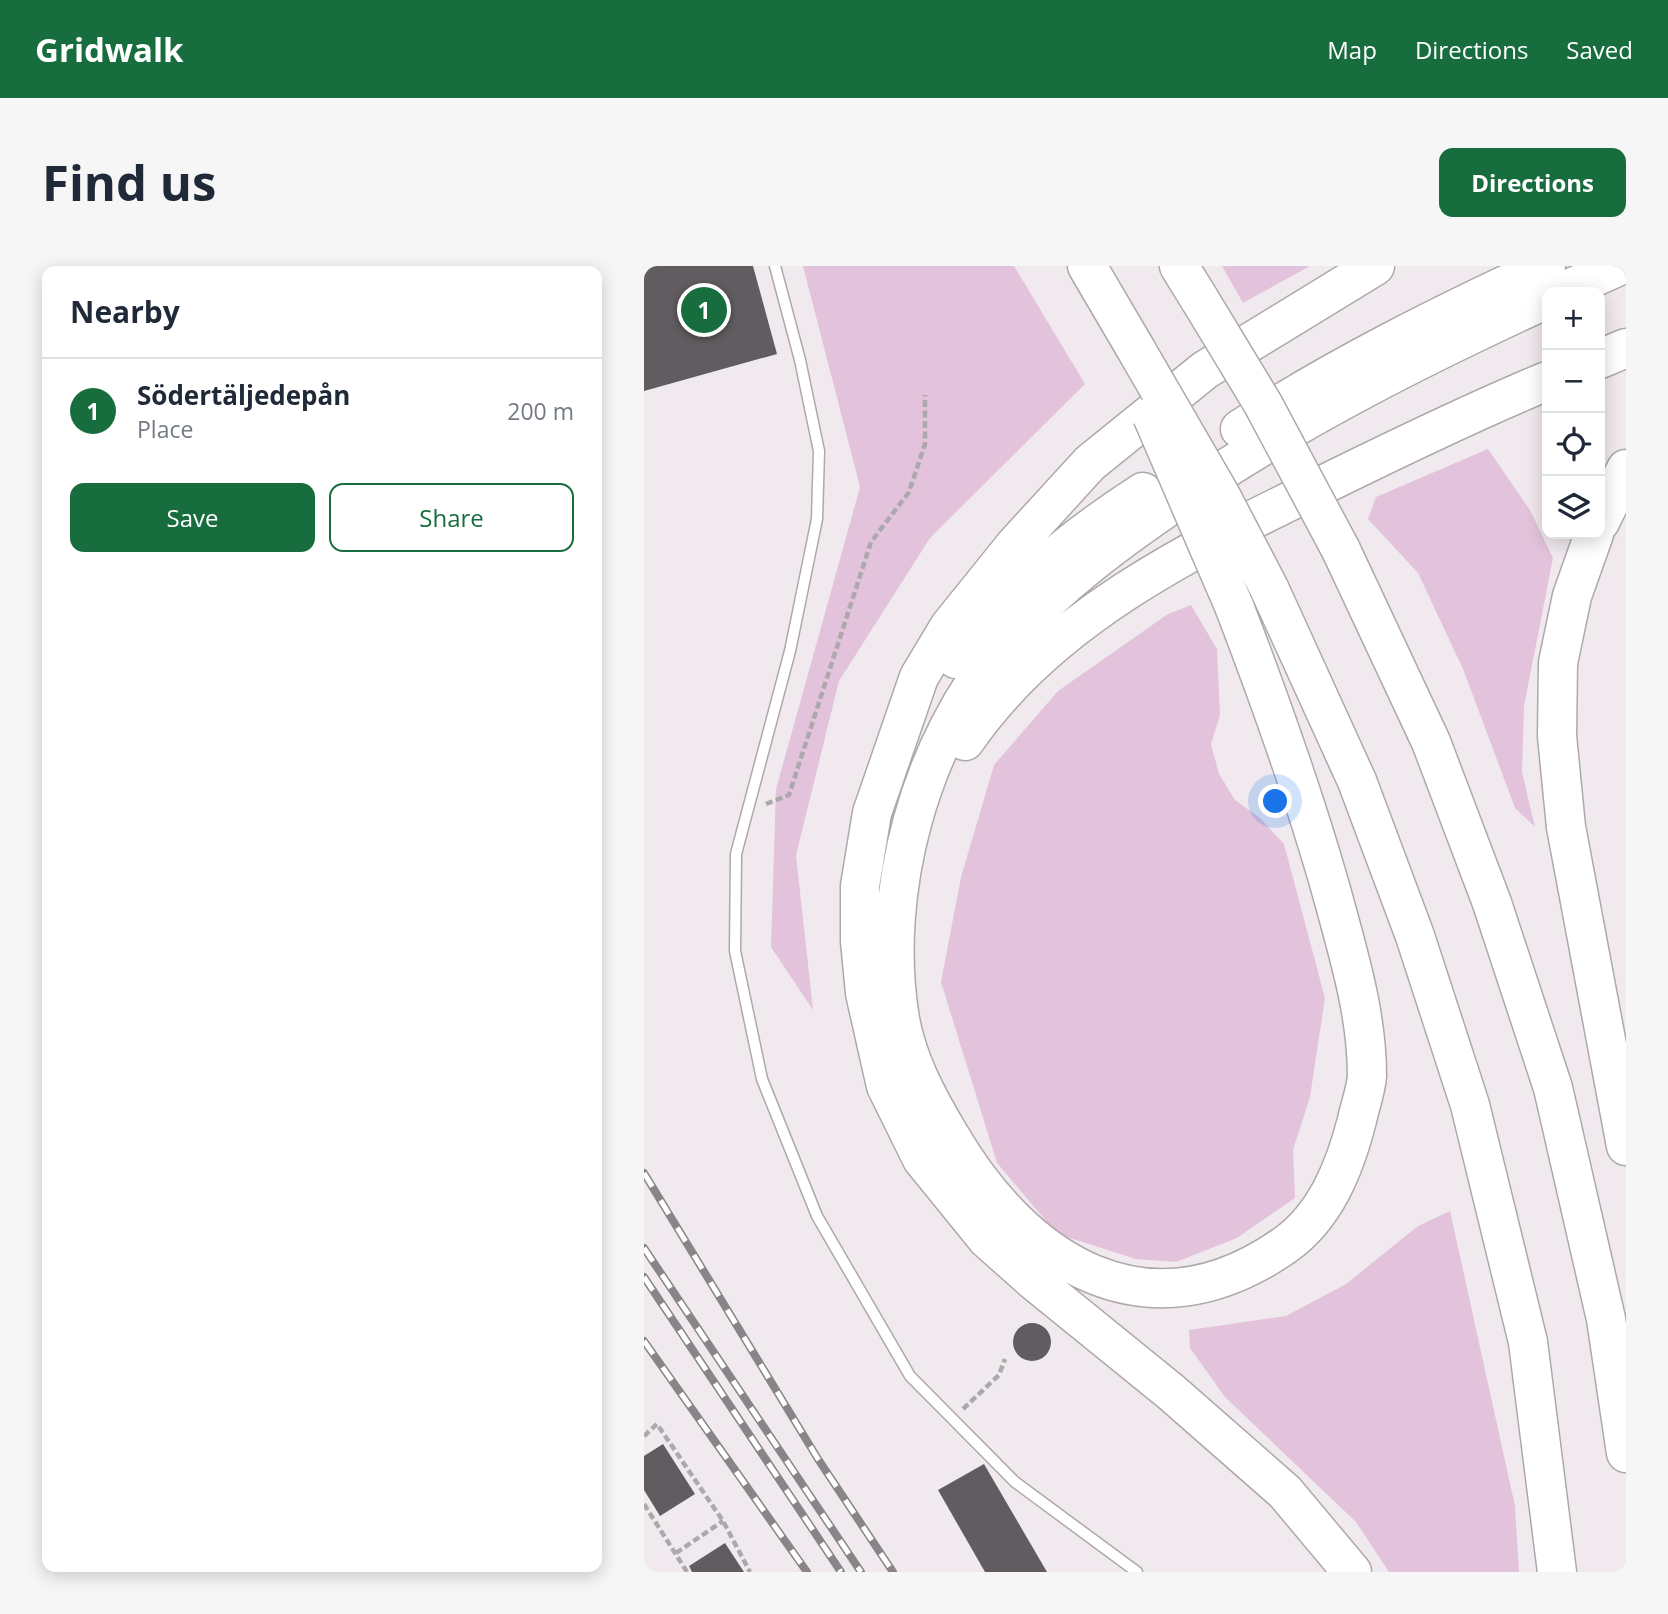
<!DOCTYPE html>
<html lang="en">
<head>
<meta charset="utf-8">
<style>
  :root { --surface:#fff; --page:#f6f6f7; --text:#1f2937; --muted:#747a83; --line:#e0e1e3; --accent:#186d3e }
  body { margin:0; font-family:"Open Sans",sans-serif; background:var(--page); color:var(--text) }
  .controls { position:absolute; right:21px; top:21px; display:grid; overflow:hidden; border-radius:14px; box-shadow:0 4px 18px #0003 }
  .controls button { width:63px; height:63px; display:grid; place-items:center; padding:0; border:0; border-bottom:2px solid var(--line); background:var(--surface); color:var(--text); font:35px sans-serif }
  .you { position:absolute; left:632px; top:536px; width:24px; height:24px; margin:-18px; border:5px solid #fff; border-radius:50%; background:#1a73e8; box-shadow:0 0 0 10px #1a73e833 }
  .badge { display:grid; place-items:center; width:46px; height:46px; border-radius:50%; background:var(--accent); color:#fff; font-size:23px; font-weight:700 }
  .pin { position:absolute; translate:-50% -50%; border:4px solid #fff; box-shadow:0 2px 7px #0006 }
  .list { margin:0; padding:0; list-style:none }
  h2 { display:flex; justify-content:space-between; align-items:center; height:91px; margin:0; padding:0 28px; font-size:30px }
  h2 small { font-size:23px; font-weight:400; color:var(--muted) }
  .list li { display:grid; grid-template-columns:46px 1fr auto; gap:21px; align-items:center; box-sizing:border-box; height:105px; padding:0 28px; border-top:2px solid var(--line) }
  .list b { display:block; font-size:26px; white-space:nowrap }
  .list p { margin:0; font-size:23px; white-space:nowrap; color:var(--muted) }
  .list em { font-size:23px; font-style:normal; color:var(--muted) }
  .actions { display:flex; gap:14px; padding:21px 28px }
  .actions a { flex:1; padding:16px 0; border:2px solid var(--accent); border-radius:14px; text-align:center; font-size:24px; color:var(--accent) }
  .actions .main { background:var(--accent); color:#fff }
  .icon { flex:none; width:38px; height:38px; fill:none; stroke:currentColor; stroke-width:2; stroke-linecap:round; stroke-linejoin:round }
  .map { position:relative; flex:none; width:982px; height:1306px; overflow:hidden; border-radius:14px }
  header { display:flex; align-items:center; gap:42px; box-sizing:border-box; height:98px; padding:0 35px; background:var(--accent); color:#fff }
  header strong { font-size:33px }
  nav { display:flex; gap:38px; margin-inline-start:auto; font-size:24px }
  .intro { display:flex; align-items:center; justify-content:space-between; box-sizing:border-box; height:168px; padding:0 42px }
  h1 { margin:0; font-size:49px }
  .button { padding:18px 32px; border-radius:14px; background:var(--accent); color:#fff; font-size:24px; font-weight:700 }
  main { display:flex; gap:42px; padding:0 42px }
  aside { flex:1; background:var(--surface); border-radius:14px; box-shadow:0 4px 18px #0003 }
  .map>svg:first-child { display:block }
  .green { fill:#e2c3db }
  .building { fill:#615c60 }
  .lines { fill:none; stroke-linecap:round; stroke-linejoin:round }
  .service-casing { stroke:#aea8ac; stroke-width:13 }
  .motorway-casing { stroke:#aea8ac; stroke-width:41 }
  .path { stroke:#aca8ab; stroke-width:4.5; stroke-dasharray:7 3.5; stroke-linecap:butt }
  .service { stroke:#fff; stroke-width:10 }
  .motorway { stroke:#fff; stroke-width:38 }
  .rail-casing { stroke:#888487; stroke-width:8 }
  .rail { stroke:#fff; stroke-width:5; stroke-dasharray:16; stroke-linecap:butt }
  .motorway-bridge-casing { stroke:#aea8ac; stroke-width:41; stroke-linecap:butt }
  .motorway-bridge { stroke:#fff; stroke-width:38 }
</style>
</head>
<body>
<header>
<strong>Gridwalk</strong>
<nav><a>Map</a><a>Directions</a><a>Saved</a></nav>
</header>
<div class="intro"><h1>Find us</h1><a class="button">Directions</a></div>
<main>
<aside>
<h2>Nearby<small></small></h2>
<ul class="list">
<li><span class="badge">1</span><div><b>Södertäljedepån</b><p>Place</p></div><em>200 m</em></li>
</ul>
<div class="actions"><a class="main">Save</a><a>Share</a></div>
</aside>
<div class="map">
<svg width="982" height="1306" viewBox="0 0 982 1306">
  <rect width="100%" height="100%" fill="#f0eaef"/>
  <path class="green" d="M159,0h211l71,118 -155,154 -91,143 -43,174 17,155 -42,-63 5,-158 84,-302z
    M578,0h88l-67,37z
    M844,183l42,61 23,48 -29,148 -2,66 13,55 -20,-19 -52,-139 -45,-96 -50,-54 8,-22z
    M547,339l26,44 3,66 -9,29 8,30 16,26 25,18 24,26 41,154 -15,99 -17,53 2,48 -58,40 -61,24 -40,-3 -79,-25 -60,-71 -56,-181 20,-105 33,-112 64,-74 110,-77z
    M806,945l65,295 4,66h-130l-33,-50 -131,-125 -35,-49 -1,-18 97,-14 60,-32 72,-58z"/>
  <path class="building" d="M0,0h109l24,88 -133,37z
    M369 1076a19 19 0 1 1 38 0a19 19 0 1 1-38 0Z
    M19,1178l32,50 -35,22 -16,-26v-34z
    M340,1198l63,108h-62l-47,-82z
    M81,1277l19,29h-52l-3,-6z"/>
  <g class="lines">
    <g class="service-casing">
      <path id="service" d="M131,0l25,94 19,91 -2,68 -27,132 -54,203 -1,97 27,128 55,137 93,160 105,106 122,90"/>
    </g>
    <g class="motorway-casing">
      <path id="motorway" d="M443,0l47,80
        M535,0l21,34
        M918,26l57,-26
        M956,93l26,-11
        M596,163c98,-63 200,-114 306,-163
        M956,256l26,-53
        M950,268l-22,62 -14,67 -1,73 9,91 60,319
        M697,284l90,192 61,161 61,185 53,231 20,134
        M625,322l88,193 58,155 55,169 58,237 29,230
        M590,340c38,99 74,199 102,302 15,55 31,110 31,168 -1,14 -7,30 -10,44 -12,47 -31,96 -72,125 -138,97 -261,18 -336,-111 -21,-35 -42,-74 -49,-115 -21,-126 20,-277 103,-373 54,-61 117,-107 184,-152 113,-76 236,-138 360,-195
        M312,393c50,-67 117,-122 187,-167
        M321,475c85,-124 229,-193 360,-257 73,-36 147,-72 222,-103
        M708,1306l-67,-80 -114,-100 -138,-112 -46,-41 -65,-80 -36,-73 -21,-93 -5,-52v-55l12,-73 47,-136 30,-50 66,-82 75,-82 115,-93 170,-104"/>
    </g>
    <path class="path" d="M122,538l23,-9 82,-253 38,-50 16,-48v-49
      M319,1143l36,-34 6,-16
      M0,1170l13,-12 66,97 27,51
      M0,1238l43,68
      M32,1287l47,-32"/>
    <use href="#service" class="service"/>
    <use href="#motorway" class="motorway"/>
    <g class="rail-casing">
      <path id="rail" d="M0,907l174,286 75,113
        M0,982l217,324
        M0,1011l197,295
        M0,1075l163,231"/>
    </g>
    <use href="#rail" class="rail"/>
    <g class="motorway-bridge-casing">
      <path id="motorway-bridge" d="M556,34l63,104 78,146
        M490,80l87,150 48,92
        M508,150l82,190"/>
    </g>
    <use href="#motorway-bridge" class="motorway-bridge"/>
  </g>
</svg>
<div class="controls">
<button>+</button>
<button>−</button>
<button><svg class="icon" aria-label="locate" viewBox="0 0 24 24"><circle cx="12" cy="12" r="6"/><path d="M12 2v4M12 18v4M2 12h4M18 12h4"/></svg></button>
<button><svg class="icon" aria-label="layers" viewBox="0 0 24 24"><path d="M12 4l9 5-9 5-9-5zM3 14l9 5 9-5"/></svg></button>
</div>
<div class="you"></div>
<div class="pin badge" style="left:60px;top:44px">1</div>
</div>
</main>
</body>
</html>
